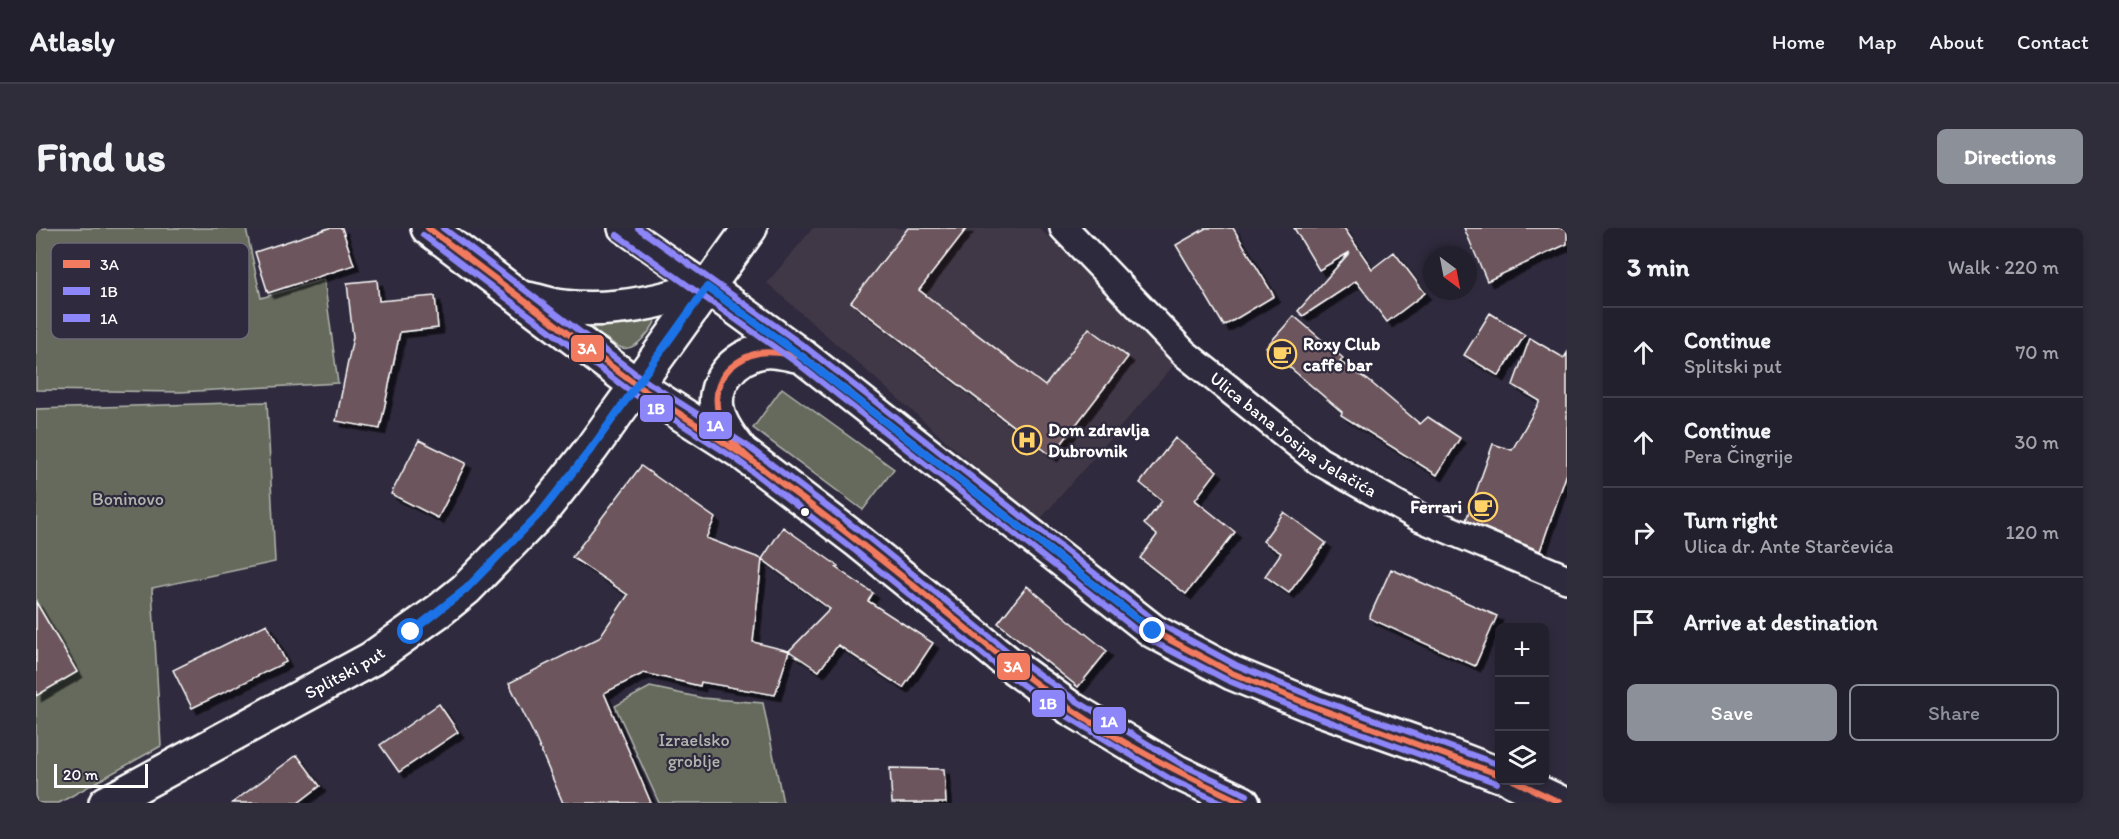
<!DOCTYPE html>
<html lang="en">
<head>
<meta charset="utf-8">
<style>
  :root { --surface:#23202e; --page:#2f2d3a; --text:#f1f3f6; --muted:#a3a3aa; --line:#403e4a; --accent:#8c9099 }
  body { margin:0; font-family:Itim,sans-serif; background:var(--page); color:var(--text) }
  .controls { position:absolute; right:18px; bottom:18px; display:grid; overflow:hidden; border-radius:9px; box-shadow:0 3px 9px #0003 }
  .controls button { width:54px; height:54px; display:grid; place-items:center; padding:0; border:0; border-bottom:2px solid var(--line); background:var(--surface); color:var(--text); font:30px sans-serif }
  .compass { position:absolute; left:1387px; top:18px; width:54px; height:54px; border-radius:50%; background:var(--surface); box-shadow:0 3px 9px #0003; rotate:148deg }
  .scale { position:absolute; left:18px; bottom:15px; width:94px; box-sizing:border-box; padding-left:6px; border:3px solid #fff; border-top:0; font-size:16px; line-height:21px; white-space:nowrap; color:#fff; -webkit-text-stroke:4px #2f2a3d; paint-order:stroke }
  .stop { position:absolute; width:18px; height:18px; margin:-14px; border:4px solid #1a73e8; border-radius:50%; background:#fff }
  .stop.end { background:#1a73e8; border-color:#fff; box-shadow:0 2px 6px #0008 }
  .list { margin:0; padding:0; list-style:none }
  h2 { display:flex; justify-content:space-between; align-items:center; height:78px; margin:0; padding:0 24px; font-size:26px }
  h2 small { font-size:20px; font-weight:400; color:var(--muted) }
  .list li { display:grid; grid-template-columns:39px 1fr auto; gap:18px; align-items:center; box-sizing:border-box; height:90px; padding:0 24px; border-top:2px solid var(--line) }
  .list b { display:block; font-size:22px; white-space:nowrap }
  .list p { margin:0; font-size:20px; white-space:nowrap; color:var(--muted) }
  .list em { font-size:20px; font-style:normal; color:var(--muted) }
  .actions { display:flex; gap:12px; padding:18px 24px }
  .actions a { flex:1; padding:14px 0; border:2px solid var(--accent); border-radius:9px; text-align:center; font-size:21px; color:var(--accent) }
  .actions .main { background:var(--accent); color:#fff }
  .icon { flex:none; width:33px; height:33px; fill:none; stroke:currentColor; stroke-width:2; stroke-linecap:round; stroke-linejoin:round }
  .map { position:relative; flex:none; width:1531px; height:575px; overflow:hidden; border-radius:9px }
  header { display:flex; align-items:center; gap:36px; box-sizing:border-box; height:84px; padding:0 30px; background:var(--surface); border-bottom:2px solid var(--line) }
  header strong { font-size:28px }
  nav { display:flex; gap:33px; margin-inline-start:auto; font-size:21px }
  .intro { display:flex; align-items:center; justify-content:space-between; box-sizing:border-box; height:144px; padding:0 36px }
  h1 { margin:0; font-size:42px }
  .button { padding:15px 27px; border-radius:9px; background:var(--accent); color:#fff; font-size:21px; font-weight:700 }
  main { display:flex; gap:36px; padding:0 36px }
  aside { flex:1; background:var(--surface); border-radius:9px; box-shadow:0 3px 9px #0003 }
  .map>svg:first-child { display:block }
  .built { fill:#413746 }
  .green { fill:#656b5d; stroke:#b2b5ae; stroke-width:1.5 }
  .building { fill:#6c555c; stroke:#fff; stroke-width:1.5; filter:url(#shadow) }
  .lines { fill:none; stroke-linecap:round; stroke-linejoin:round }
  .street-casing { stroke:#fff; stroke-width:32 }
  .secondary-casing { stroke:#fff; stroke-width:38 }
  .street { stroke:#2f2a3d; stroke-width:27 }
  .secondary { stroke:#2f2a3d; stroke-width:33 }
  .bus-1-casing { stroke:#2f2a3d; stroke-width:10 }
  .bus-2-casing { stroke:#2f2a3d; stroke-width:10 }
  .bus-3-casing { stroke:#2f2a3d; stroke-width:10 }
  .bus-1 { stroke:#f27a5e; stroke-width:6 }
  .bus-2 { stroke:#8c86f9; stroke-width:6 }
  .bus-3 { stroke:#8c86f9; stroke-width:6 }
  .route { stroke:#1a73e8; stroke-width:8 }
  .bus-dot { fill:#fff; stroke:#2f2a3d; stroke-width:2 }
  .labels { text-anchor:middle; stroke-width:4.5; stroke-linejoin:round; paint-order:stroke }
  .poi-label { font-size:18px; font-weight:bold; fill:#fff; stroke:#2f2a3d; text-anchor:start }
  .street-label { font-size:18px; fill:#fff; stroke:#2f2a3d }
  .park-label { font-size:18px; fill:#b2b5ae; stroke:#2f2a3d }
  .key { fill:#2f2a3d; stroke:#6d6a77; stroke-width:1.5 }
  .key-label { font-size:16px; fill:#fff }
  .line-badge { stroke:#2f2a3d; stroke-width:2 }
  .badge-label { font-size:16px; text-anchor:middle; font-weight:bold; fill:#fff }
</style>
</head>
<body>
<header>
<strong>Atlasly</strong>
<nav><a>Home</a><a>Map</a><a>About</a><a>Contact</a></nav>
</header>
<div class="intro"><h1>Find us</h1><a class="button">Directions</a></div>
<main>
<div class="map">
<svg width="1531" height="575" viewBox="0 0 1531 575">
  <defs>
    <filter id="shadow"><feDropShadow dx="5.5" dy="5.5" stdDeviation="0" flood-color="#0009"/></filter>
  </defs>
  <rect width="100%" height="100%" fill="#2f2a3d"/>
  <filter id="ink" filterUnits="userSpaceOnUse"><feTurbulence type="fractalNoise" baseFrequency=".0167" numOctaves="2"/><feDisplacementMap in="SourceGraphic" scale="12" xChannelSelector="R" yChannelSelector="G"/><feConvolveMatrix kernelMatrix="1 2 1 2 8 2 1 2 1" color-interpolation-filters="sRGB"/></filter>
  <g filter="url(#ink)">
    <path class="built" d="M777,0h226l141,130 -142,164 -271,-239z"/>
    <path class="green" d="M0,0h210l15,70 63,-19 14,104 -158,9 -144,-2z
      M622,86c-3,12 -21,38 -36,34 -5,-1 -12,-7 -17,-10 -7,-4 -13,-8 -14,-17z
      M746,160l112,81 -31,41 -110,-82z
      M231,174l8,160 -123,26 9,158 -102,57h-23v-394z
      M614,459l52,11 61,5 20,100h-124l-44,-97z"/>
    <path class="building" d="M293,0h13l12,37 -86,28 -13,-41z
      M872,0h59l-48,62 126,96 44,-58 39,29 -76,99 -201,-154z
      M1170,0h27l41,68 -50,30 -48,-81z
      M1258,0h50l28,41 22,-17 31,41 -38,29 -31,-41 -53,35 -5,-5 52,-59 -31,18z
      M1428,0h103v16l-80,37z
      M341,52l2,21 56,-5 3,32 -38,4 -20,97 -44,-8 17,-84 -6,-54z
      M1454,85l35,22 -26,41 -35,-21z
      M1258,88l49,42 -3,4 28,18 52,44 8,-7 32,21 -23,37 -96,-60 1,-3 -76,-65z
      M1494,110l34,20 3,-5v120l-27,78 -74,-31 27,-76 19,6 28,-49 -27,-16z
      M1139,210l42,33 -22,29 40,32 -49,62 -46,-36 17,-23 -13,-11 18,-23 -22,-18z
      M383,212l47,23 -28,55 -47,-24z
      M605,238l74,52 -9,20 56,21 -9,83 36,9 -14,44 -74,-13 -1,4 -56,-13 -40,20 47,110h-88l-28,-66 -26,-54 90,-45 29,-43 -56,-38z
      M1248,284l42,31 -37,50 -24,-17 16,-23 -18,-12z
      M747,299l55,39 -2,2 37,25 -5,8 65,42 -30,45 -65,-43 -19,26 -30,-20 41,-42 -68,-50z
      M1355,341l106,47 -22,50 -106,-48z
      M991,358l80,65 -29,36 -80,-64z
      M0,374l41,70 -41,24z
      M231,396l19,38 -94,46 -19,-38z
      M403,476l19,28 -59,40 -19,-27z
      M261,527l23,31 -22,17h-66z
      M854,540l54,1 2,34h-54z"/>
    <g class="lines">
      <g class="street-casing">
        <g id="street">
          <path d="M586,0l85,59"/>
          <path id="s1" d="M1028,0l120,125 135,108 100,56 148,62"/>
        </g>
      </g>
      <g class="secondary-casing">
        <g id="secondary">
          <path d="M392,0l208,157 105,67 118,90 153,124 58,42 107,64 66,31"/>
          <path d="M671,59l95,69 351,275 79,42 83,34 107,38 78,30"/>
          <path d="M491,71c12,2 25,7 37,8 48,6 97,-5 143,-20"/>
          <path d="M702,220c-7,-9 -15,-20 -19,-31 -11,-32 15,-62 46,-66 11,-1 25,3 37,5"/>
          <path d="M1476,552l49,23"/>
          <path id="s2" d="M70,575l265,-144 69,-49 26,-21 76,-78 49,-62 159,-221"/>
        </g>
      </g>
      <use href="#street" class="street"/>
      <use href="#secondary" class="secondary"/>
      <g class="bus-1-casing">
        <path id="bus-1" d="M392,0l208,157 116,76
          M1477,552l48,23
          M1207,575c-59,-28 -121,-59 -175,-96 -74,-52 -140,-112 -211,-166 -25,-20 -50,-39 -76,-58 -20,-16 -43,-30 -56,-53 -11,-19 -13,-45 5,-62 25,-22 41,-16 72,-12l351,275 79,42 83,34 185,68"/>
      </g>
      <g class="bus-2-casing">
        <path id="bus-2" d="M387,7l208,157 105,67 117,90 153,124 59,42 107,65 50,23
          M581,7l180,128 351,276 81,42 83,34 185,68"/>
      </g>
      <g class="bus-3-casing">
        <path id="bus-3" d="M407,0l198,150 105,67 119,90 152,124 58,41 106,64 66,31
          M602,0l170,121 350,274 78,42 82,34 182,66"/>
      </g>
      <use href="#bus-1" class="bus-1"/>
      <use href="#bus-2" class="bus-2"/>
      <use href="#bus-3" class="bus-3"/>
    </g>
  </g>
  <g class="lines" filter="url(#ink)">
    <path class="route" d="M375,404l55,-43 76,-78 49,-62 116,-162 94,69 352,275"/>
  </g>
  <defs>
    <g id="cafe-ring" transform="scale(1.5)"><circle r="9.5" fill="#2f2a3d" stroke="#ffd166" stroke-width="1.5"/><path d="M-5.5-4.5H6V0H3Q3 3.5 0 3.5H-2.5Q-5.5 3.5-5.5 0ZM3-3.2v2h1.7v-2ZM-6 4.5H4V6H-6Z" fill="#ffd166"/></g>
    <g id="hospital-ring" transform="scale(1.5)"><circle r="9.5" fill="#2f2a3d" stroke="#ffd166" stroke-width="1.5"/><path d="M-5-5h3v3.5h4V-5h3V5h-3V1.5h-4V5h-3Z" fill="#ffd166"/></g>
  </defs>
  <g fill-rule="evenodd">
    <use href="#cafe-ring" x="1246" y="126"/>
    <use href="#hospital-ring" x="991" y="212"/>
    <use href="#cafe-ring" x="1447" y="279"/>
  </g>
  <circle class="bus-dot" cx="769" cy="284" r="5"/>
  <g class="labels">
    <g class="poi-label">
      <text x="1267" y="122">Roxy Club<tspan x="1267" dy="21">caffe bar</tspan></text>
      <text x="1012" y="208">Dom zdravlja<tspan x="1012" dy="21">Dubrovnik</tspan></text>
      <text x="1426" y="285" text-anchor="end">Ferrari</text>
    </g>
    <g class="street-label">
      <text dy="6" stroke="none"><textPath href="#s1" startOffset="310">Ulica bana Josipa Jelačića</textPath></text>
      <text dy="6" stroke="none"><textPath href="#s2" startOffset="272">Splitski put</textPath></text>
    </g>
    <g class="park-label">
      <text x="92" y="277">Boninovo</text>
      <text x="658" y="518">Izraelsko<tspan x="658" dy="21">groblje</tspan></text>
    </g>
  </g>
  <rect x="15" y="15" width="198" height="96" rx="9" class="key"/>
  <rect x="27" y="32" width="27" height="8" fill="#f27a5e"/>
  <rect x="27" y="59" width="27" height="8" fill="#8c86f9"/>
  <rect x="27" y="86" width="27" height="8" fill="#8c86f9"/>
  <g class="key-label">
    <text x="64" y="42">3A</text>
    <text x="64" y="69">1B</text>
    <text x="64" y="96">1A</text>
  </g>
  <g class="line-badge">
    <rect x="534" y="106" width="35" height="29" rx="6" fill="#f27a5e"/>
    <rect x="603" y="166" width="35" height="29" rx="6" fill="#8c86f9"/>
    <rect x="662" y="183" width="35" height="29" rx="6" fill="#8c86f9"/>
    <rect x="960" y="424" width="35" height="29" rx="6" fill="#f27a5e"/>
    <rect x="995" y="461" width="35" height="29" rx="6" fill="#8c86f9"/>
    <rect x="1056" y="478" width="35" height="29" rx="6" fill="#8c86f9"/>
  </g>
  <g class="badge-label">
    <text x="551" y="126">3A</text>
    <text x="620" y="186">1B</text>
    <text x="679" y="203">1A</text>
    <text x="977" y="444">3A</text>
    <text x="1012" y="481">1B</text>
    <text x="1073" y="499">1A</text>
  </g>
</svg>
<div class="controls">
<button>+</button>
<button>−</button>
<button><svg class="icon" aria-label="layers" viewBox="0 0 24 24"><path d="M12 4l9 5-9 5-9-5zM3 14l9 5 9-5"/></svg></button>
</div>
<svg class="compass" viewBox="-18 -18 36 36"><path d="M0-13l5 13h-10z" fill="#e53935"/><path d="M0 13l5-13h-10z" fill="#a3a3aa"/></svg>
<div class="scale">20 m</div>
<div class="stop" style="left:375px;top:404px"></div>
<div class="stop end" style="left:1117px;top:403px"></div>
</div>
<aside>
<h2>3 min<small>Walk · 220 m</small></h2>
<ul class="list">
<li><svg class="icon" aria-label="ahead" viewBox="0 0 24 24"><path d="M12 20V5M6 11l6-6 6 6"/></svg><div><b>Continue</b><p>Splitski put</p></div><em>70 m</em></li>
<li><svg class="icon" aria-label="ahead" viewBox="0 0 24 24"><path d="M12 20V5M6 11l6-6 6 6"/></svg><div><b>Continue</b><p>Pera Čingrije</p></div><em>30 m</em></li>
<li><svg class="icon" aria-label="right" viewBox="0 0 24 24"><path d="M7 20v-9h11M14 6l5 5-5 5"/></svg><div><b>Turn right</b><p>Ulica dr. Ante Starčevića</p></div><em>120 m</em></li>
<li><svg class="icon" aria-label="arrive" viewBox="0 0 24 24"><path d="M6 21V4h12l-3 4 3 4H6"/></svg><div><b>Arrive at destination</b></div></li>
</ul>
<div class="actions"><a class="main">Save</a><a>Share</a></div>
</aside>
</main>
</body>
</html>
